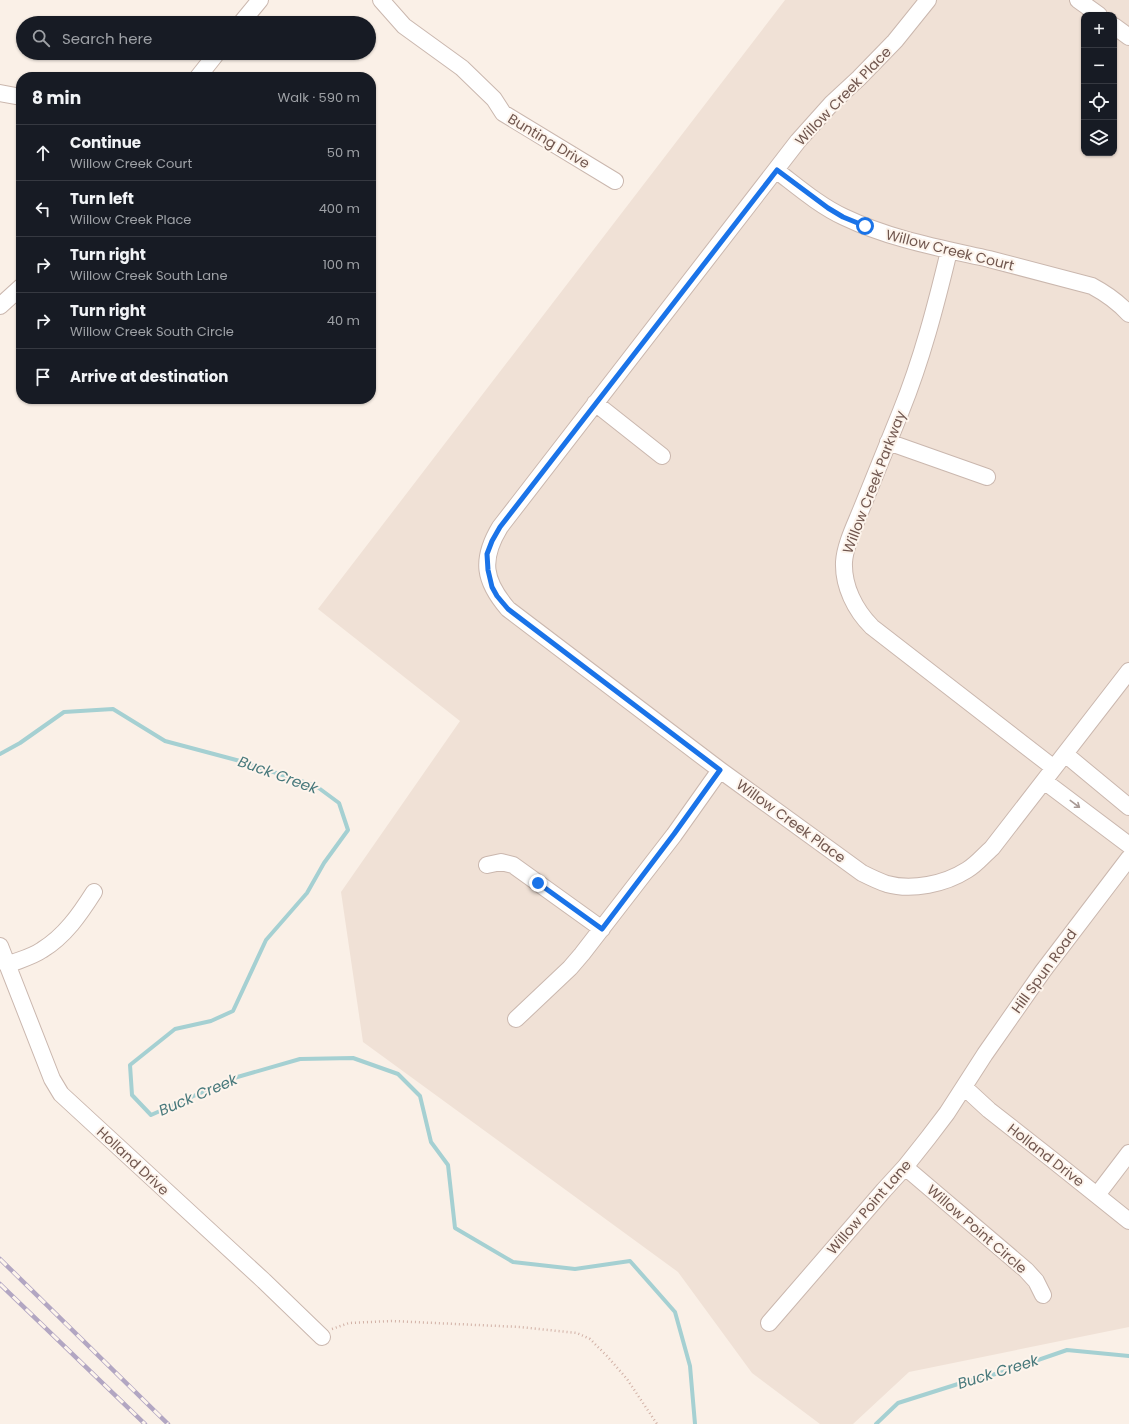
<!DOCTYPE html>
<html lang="en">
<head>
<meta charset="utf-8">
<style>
  :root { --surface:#171b24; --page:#20242c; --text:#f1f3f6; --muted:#9ea1a6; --line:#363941 }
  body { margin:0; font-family:Poppins,sans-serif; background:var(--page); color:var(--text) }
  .controls { position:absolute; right:12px; top:12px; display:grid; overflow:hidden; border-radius:8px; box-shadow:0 1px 3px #0004 }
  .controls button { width:36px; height:36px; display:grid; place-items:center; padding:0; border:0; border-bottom:1px solid var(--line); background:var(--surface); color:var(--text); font:20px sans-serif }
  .stop { position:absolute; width:12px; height:12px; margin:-9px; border:3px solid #1a73e8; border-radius:50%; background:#fff }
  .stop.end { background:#1a73e8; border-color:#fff; box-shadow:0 1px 4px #0008 }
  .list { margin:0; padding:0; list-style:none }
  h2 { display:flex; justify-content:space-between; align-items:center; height:52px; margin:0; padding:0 16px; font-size:17px }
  h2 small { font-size:13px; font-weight:400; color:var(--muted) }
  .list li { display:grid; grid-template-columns:26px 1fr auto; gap:12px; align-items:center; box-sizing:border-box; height:56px; padding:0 16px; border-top:1px solid var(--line) }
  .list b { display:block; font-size:15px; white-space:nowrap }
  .list p { margin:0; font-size:13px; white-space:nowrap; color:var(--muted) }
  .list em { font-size:13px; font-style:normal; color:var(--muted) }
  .icon { flex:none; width:22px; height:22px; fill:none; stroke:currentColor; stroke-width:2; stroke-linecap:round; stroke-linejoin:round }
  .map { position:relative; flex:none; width:1129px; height:1424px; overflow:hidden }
  .search { position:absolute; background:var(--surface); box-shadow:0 1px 3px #0004; left:16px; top:16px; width:360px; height:44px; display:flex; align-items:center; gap:10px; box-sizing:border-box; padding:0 14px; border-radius:22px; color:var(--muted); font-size:15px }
  .panel { position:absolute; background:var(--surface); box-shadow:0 1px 3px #0004; left:16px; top:72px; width:360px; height:332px; border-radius:16px }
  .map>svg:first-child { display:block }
  .residential { fill:#f0e1d6; fill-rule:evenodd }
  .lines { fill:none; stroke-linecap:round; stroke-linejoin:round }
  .stream { stroke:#a5d0d2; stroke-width:4 }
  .minor-casing { stroke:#cab7ae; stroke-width:18 }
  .path { stroke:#d1b0a5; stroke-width:2.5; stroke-dasharray:1 3; stroke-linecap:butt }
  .minor { stroke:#fff; stroke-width:16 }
  .rail-casing { stroke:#b2a6c2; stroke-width:4.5 }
  .rail { stroke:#fdf4ec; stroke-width:3; stroke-dasharray:9; stroke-linecap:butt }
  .oneway { stroke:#a99a95 }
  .route { stroke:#1a73e8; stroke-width:5 }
  .labels { text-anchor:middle; stroke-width:4; stroke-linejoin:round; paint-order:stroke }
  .street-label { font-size:14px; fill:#70564e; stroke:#fdf4ec }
  .water-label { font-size:15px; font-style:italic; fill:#47787b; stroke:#fdf4ec }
</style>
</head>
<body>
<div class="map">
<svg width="1129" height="1424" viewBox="0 0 1129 1424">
  <rect width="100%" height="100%" fill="#faf0e7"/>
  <path class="residential" d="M785,0h344v1327l-220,45 -56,52h-33l-68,-51 -74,-101 -315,-230 -22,-150 119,-171 -142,-112zM1084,15h30v138h-30z"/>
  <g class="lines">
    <path class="stream" d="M0,754l20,-11 44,-31 49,-3 52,32 75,20 76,25 23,17 9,27 -24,33 -17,30 -41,47 -33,71 -22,10 -36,8 -45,36 2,30 19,20 83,-37 66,-19 53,-1 45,16 22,22 11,46 17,23 7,63 58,34 62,7 55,-8 45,51 15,54 5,58
      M876,1424l22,-21 60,-19 45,-12 64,-22 62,6"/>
    <g class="minor-casing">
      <path id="minor" d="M381,0l23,26 58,42 32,31 9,14 112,68
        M928,0l-33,41 -36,37 -27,25 -34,38 -298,386c-20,33 -16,54 8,82l212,161 142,103c8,4 16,8 25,11 25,7 58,0 80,-14 9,-5 17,-15 25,-22l137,-177
        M1078,0l21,15
        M241,23l19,-23
        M1114,26l15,11
        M198,77l19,-24
        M0,93l21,4
        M777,171c21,16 43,35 67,46 46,22 96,31 145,42 35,9 69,18 103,27 15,8 26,16 37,28
        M949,251c-13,54 -27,108 -48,160 -13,33 -27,66 -40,99 -6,15 -16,35 -17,52 -1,24 11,48 28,65l182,141
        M0,306l21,-19
        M595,403l67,53
        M888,442l99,35
        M1065,754l64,53
        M1044,781l85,64
        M487,865l14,-3 12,3 89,64
        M0,946l52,133 9,15 203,187 58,56
        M7,965c12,-5 25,-8 35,-15 23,-14 38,-36 52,-58
        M516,1019l54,-51 12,-14 92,-119 46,-65
        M964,1087l25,23 65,51 75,60
        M905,1167l121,103 10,11 7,14
        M1097,1195l32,-42
        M769,1323l115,-133 21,-23 23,-29 19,-25 38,-59 58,-83 86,-113"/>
    </g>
    <path class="path" d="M332,1329l17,-6 43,-2 128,6 57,6 13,6 17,17 20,23 30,45"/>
    <use href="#minor" class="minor"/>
    <g class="rail-casing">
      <path id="rail" d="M0,1259l168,165
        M0,1284l145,140"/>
    </g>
    <use href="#rail" class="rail"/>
  </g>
  <defs><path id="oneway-shaft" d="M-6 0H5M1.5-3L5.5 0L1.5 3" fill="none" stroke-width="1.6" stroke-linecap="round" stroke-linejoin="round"/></defs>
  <use class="oneway" href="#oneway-shaft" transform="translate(1075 804) rotate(37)"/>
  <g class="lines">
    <path class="route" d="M538,883l64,46 72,-95 46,-64 -212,-161 -11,-13 -5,-9 -4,-17 -1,-16 5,-13 8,-14 277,-357 51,38 15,9 22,9"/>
  </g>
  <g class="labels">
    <g class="street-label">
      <text transform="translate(843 96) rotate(-46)" y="5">Willow Creek Place</text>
      <text transform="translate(549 141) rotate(31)" y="5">Bunting Drive</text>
      <text transform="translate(950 250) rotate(14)" y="5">Willow Creek Court</text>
      <text transform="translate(874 482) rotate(-69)" y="5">Willow Creek Parkway</text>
      <text transform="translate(791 821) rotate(36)" y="5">Willow Creek Place</text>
      <text transform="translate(1044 971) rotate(-54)" y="5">Hill Spun Road</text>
      <text transform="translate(1046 1155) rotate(38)" y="5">Holland Drive</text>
      <text transform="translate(133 1161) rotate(43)" y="5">Holland Drive</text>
      <text transform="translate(869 1207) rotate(-49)" y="5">Willow Point Lane</text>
      <text transform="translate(977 1229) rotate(41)" y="5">Willow Point Circle</text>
    </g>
    <g class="water-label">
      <text transform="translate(278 775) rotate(20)" y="5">Buck Creek</text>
      <text transform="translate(198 1095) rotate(-23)" y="5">Buck Creek</text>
      <text transform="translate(998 1372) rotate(-17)" y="5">Buck Creek</text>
    </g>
  </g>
</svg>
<div class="controls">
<button>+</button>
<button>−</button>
<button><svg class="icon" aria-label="locate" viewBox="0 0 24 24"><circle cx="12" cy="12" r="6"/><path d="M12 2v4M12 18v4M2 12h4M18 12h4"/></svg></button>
<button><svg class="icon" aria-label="layers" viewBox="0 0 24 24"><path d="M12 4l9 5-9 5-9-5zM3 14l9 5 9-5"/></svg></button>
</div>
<div class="stop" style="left:865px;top:226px"></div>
<div class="stop end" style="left:538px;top:883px"></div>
<div class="search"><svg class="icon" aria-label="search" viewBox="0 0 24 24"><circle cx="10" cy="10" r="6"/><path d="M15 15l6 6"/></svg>Search here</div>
<section class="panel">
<h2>8 min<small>Walk · 590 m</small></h2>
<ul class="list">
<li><svg class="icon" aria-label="ahead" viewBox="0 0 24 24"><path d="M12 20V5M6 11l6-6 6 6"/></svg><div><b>Continue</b><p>Willow Creek Court</p></div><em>50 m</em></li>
<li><svg class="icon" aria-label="left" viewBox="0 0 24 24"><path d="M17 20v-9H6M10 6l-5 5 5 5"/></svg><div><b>Turn left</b><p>Willow Creek Place</p></div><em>400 m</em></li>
<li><svg class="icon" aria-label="right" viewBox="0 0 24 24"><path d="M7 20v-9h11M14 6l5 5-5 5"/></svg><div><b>Turn right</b><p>Willow Creek South Lane</p></div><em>100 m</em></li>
<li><svg class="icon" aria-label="right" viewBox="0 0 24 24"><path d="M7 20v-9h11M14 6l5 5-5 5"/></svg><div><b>Turn right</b><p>Willow Creek South Circle</p></div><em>40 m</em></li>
<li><svg class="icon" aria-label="arrive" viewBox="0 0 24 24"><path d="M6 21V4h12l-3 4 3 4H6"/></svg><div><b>Arrive at destination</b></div></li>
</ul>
</section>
</div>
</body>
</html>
